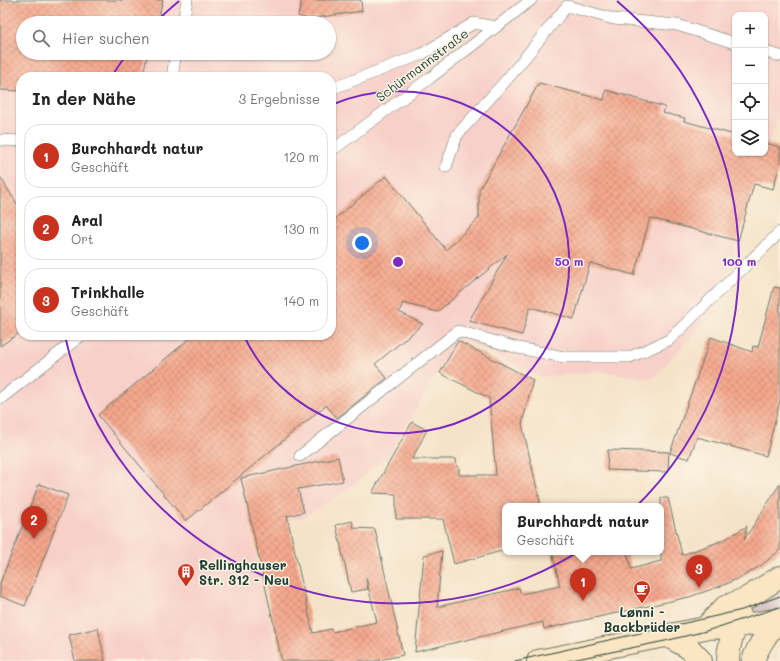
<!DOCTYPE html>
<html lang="de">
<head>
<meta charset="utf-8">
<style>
  :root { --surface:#fff; --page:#f2f2f2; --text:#222; --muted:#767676; --line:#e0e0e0; --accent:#c8321e }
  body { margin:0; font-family:Mali,sans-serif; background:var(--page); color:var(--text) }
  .controls { position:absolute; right:12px; top:12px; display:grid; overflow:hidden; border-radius:8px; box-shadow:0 1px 3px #0004 }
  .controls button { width:36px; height:36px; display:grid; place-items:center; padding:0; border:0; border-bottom:1px solid var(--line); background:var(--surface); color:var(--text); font:20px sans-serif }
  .you { position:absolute; left:362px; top:243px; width:14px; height:14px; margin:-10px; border:3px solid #fff; border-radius:50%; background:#1a73e8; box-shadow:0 0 0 6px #1a73e833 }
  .badge { display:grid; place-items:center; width:26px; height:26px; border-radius:50%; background:var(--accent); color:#fff; font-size:13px; font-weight:700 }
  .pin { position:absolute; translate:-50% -33px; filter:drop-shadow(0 1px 2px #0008) }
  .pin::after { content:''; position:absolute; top:21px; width:14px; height:12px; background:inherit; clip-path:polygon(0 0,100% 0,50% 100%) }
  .popup { position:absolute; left:502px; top:503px; width:162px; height:52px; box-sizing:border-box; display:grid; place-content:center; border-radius:8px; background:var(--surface); filter:drop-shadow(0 1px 3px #0005); font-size:13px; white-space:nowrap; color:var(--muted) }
  .popup b { font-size:15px; color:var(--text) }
  .popup::after { content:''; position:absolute; left:50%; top:100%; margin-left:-8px; border:8px solid transparent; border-top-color:var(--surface) }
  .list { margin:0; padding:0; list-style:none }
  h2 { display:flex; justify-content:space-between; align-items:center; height:52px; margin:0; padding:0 16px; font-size:17px }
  h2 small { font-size:13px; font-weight:400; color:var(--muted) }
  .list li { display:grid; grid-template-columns:26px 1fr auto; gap:12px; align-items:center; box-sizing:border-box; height:64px; margin:0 8px 8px; padding:0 8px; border:1px solid var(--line); border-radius:16px }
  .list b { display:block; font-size:15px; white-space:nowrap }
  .list p { margin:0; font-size:13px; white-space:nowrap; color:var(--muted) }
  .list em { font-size:13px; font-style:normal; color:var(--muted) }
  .icon { flex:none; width:22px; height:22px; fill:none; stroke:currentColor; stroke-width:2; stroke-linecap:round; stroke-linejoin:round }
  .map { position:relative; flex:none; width:780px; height:661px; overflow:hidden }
  .search { position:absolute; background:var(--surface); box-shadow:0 1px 3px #0004; left:16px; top:16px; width:320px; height:44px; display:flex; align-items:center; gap:10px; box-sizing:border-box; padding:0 14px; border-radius:22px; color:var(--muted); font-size:15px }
  .panel { position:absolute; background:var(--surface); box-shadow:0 1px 3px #0004; left:16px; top:72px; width:320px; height:268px; border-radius:16px }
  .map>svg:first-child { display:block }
  .built { fill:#f7d0c9; fill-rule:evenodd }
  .railway { fill:#d2bec1 }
  .building { fill:url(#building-cross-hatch) }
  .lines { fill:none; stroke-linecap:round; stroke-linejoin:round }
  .lane-casing { stroke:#6a7768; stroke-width:12 }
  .secondary-casing { stroke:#6a7768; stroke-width:24 }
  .lane { stroke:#fff; stroke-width:11 }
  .secondary { stroke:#fbe6c3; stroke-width:22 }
  .tram { stroke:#1f3d34; stroke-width:1 }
  .ring { fill:none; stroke:#7b2cbf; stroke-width:2 }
  .labels { text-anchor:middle; stroke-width:3; stroke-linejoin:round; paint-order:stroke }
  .street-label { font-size:13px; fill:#1f3d34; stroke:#fcf5e5 }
  .poi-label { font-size:13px; font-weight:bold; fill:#1f3d34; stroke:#fcf5e5; text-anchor:start }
  .centre { fill:#7b2cbf; stroke:#fcf5e5; stroke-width:2 }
  .ring-label { font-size:12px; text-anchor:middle; font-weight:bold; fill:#7b2cbf; stroke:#fcf5e5; stroke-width:3; stroke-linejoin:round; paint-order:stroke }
</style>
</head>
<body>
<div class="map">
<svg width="780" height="661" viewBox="0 0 780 661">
  <defs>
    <pattern id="building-cross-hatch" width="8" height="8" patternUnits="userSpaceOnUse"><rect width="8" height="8" fill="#f6a88d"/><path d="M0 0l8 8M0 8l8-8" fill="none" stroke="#c78a74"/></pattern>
  </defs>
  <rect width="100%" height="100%" fill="#fcf5e5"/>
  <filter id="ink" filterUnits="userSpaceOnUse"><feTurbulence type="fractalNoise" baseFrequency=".025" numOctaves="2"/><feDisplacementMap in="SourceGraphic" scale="8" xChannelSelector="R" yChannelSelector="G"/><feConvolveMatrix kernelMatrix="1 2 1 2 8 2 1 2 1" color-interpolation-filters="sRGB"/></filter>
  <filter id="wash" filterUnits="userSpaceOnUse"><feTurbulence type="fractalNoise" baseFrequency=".012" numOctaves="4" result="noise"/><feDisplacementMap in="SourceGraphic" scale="16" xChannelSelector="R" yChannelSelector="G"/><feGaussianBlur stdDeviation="0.9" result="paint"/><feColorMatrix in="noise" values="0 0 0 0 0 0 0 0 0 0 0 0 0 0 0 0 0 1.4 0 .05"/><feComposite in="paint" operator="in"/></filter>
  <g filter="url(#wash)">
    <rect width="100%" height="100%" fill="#f5e3c9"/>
    <path class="built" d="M0,0h780v111l-67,202 -61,66 -53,-8 -59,6 -82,-39 -70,118 -44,36 -42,26 -52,9 29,134h-279zM735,15h30v138h-30zM23,23h306v30h-306zM21,77h310v258h-310z"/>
    <path class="railway" d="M780,581v36l-64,1z"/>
    <g id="blocks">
      <path class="building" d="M0,0h163l-6,23h-134v30h125l-6,24h-121v14l-21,-1z
        M302,0h59l1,11 -54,8 -10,-3z
        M539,83l65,17 2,-10 59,17 -2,6 22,5 -1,3 51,14v18h30v-10l15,4v17l-7,25 -19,-5 -16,57 -88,-23 -16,57 -44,-12 -16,56 -44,-12 -8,28 -53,-14 38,-67 -70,58 -34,-9 -4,9 24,12 -48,40 12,14 -50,40 -11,-13 -140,116 -88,-106 96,-80h137v-113l55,-46 60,74 33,-32v-28z
        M0,177l21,33v122l-21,14z
        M774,287l6,1v113l-14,55 -69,-19 -8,22 -19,-6 41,-116 41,15 1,-6 5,1z
        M458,341l75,39 -11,44 19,82h-36v44l-51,14 -11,-45h-47v-25l-24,-1 40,-71 15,8 -15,29h44l1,8h2v8h37l-7,-77 -49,-25z
        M608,450l61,2 -1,20 -61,-2z
        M338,457l5,24 -45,8 6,23 -17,4 26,117 18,-4 1,3 45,-10 -11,-44 2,11 -17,3 -15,-67 16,-4 2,7 21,1 28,126 -28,6h-93l-41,-183z
        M39,484l29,11 -43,111 -25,-10v-13z
        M780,484v66l-18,15 -19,11 -19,9 -35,12 -145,32 -1,-7 -128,30 9,-97 18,-4 -5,56 82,-19 2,6 39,-8 -8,-34h75l4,17 30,-8v-63h7l14,57 42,-15 23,-14 -3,14z
        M98,628l7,33h-30l-6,-26z"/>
    </g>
  </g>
  <g filter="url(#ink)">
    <use href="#blocks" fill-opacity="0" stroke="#6a7768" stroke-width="1"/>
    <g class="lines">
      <g class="lane-casing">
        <path id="lane" d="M183,23l4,-23
          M765,52l15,4
          M172,77l4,-24
          M331,89l91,-35 52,-31 21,4
          M0,140l21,1
          M331,151l99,-73 101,-78
          M446,167l11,-32 52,-58 58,-71 47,13 63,6 58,18
          M0,399l82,-64
          M300,456l158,-125 60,17 46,9h66l39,-17 111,-108"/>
      </g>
      <g class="secondary-casing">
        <path id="secondary" d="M705,628l20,-21 22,-9 33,-21
          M666,635l23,13 12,13
          M538,661l167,-33 29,-1 46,-8
          M728,661c0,-17 6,-30 12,-46
          M753,661c5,-16 15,-29 26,-42"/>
      </g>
      <use href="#lane" class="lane"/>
      <use href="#secondary" class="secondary"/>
      <path class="tram" d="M515,661l188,-42 39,-9 38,-14
        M567,661l98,-20 41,-10 74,-24"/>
    </g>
  </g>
  <g class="ring">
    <path d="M331 105A171 171 0 1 1 244 336"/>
    <path d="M112 76A341 341 0 0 1 127 54M155 23A341 341 0 0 1 179 1M617 1A341 341 0 1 1 65 336"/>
  </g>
  <defs>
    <g id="building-pin" transform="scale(0.9)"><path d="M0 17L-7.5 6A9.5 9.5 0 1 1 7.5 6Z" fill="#c8321e" stroke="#fcf5e5"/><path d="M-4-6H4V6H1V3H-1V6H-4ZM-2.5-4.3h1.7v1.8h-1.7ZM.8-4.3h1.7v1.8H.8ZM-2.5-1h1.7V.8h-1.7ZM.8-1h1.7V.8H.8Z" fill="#fff"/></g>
    <g id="cafe-pin" transform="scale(0.9)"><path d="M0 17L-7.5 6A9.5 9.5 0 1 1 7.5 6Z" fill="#c8321e" stroke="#fcf5e5"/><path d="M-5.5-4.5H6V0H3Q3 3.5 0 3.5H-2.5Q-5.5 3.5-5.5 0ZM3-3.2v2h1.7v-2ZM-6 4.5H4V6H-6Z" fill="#fff"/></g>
  </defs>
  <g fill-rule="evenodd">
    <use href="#building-pin" x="186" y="572"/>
    <use href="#cafe-pin" x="642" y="589"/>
  </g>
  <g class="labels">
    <g class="street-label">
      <text transform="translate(422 65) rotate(-37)" y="5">Schürmannstraße</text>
    </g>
    <g class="poi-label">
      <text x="199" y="570">Rellinghauser<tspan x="199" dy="15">Str. 312 - Neu</tspan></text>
      <text x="642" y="617" text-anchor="middle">Lønni -<tspan x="642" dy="15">Backbrüder</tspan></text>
    </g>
  </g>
  <circle cx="398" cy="262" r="6" class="centre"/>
  <g class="ring-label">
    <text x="569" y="266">50 m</text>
    <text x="739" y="266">100 m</text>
  </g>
</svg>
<div class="controls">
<button>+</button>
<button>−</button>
<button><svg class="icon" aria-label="locate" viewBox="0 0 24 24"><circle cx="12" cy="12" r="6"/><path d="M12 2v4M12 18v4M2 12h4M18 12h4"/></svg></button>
<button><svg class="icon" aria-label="layers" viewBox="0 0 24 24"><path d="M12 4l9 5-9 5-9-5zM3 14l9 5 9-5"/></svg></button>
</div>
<div class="you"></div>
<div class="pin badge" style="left:583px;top:601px">1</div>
<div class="popup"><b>Burchhardt natur</b>Geschäft</div>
<div class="pin badge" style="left:34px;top:539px">2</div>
<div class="pin badge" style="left:699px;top:588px">3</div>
<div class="search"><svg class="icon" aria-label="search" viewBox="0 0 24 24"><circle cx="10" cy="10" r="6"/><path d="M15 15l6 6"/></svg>Hier suchen</div>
<section class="panel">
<h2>In der Nähe<small>3 Ergebnisse</small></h2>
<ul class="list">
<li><span class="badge">1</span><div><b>Burchhardt natur</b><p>Geschäft</p></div><em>120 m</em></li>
<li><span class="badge">2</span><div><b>Aral</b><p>Ort</p></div><em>130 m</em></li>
<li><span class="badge">3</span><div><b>Trinkhalle</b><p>Geschäft</p></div><em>140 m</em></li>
</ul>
</section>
</div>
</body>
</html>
